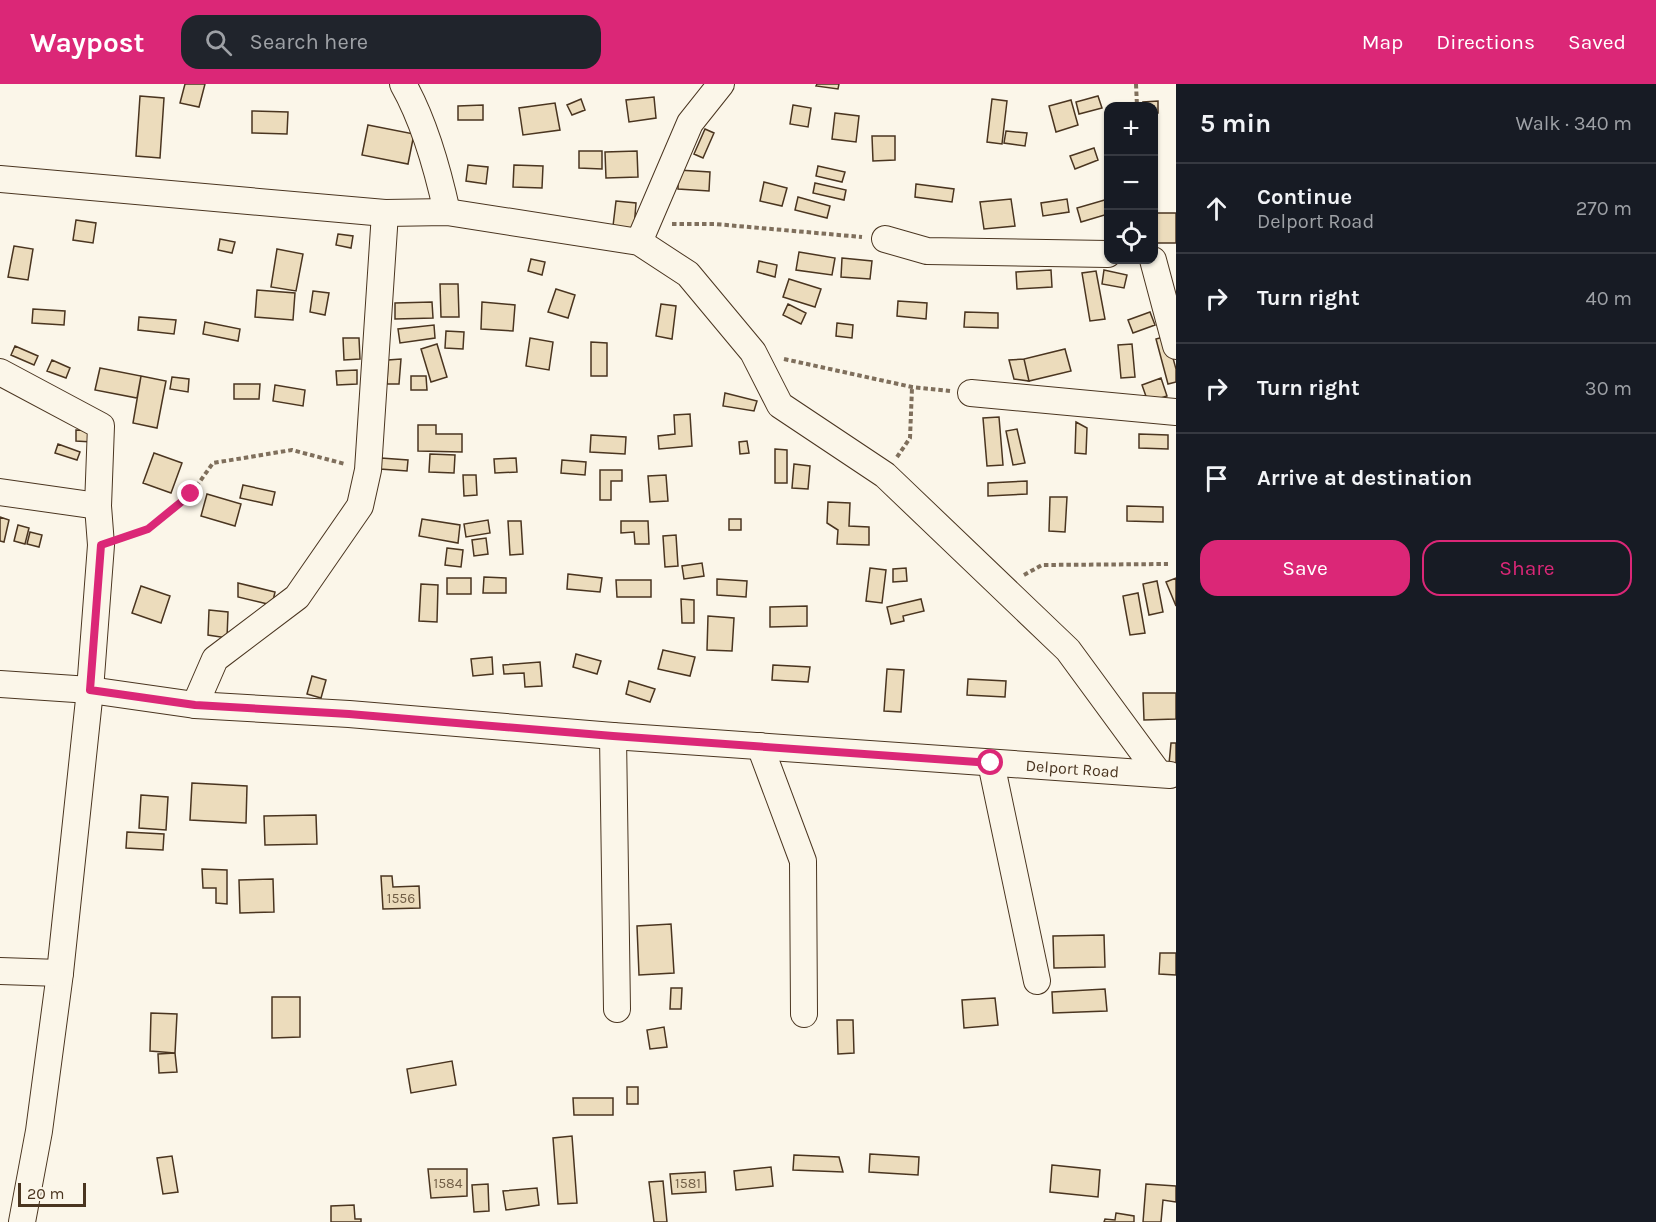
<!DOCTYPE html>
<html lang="en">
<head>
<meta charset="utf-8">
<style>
  :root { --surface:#171b24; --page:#20242c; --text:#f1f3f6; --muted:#9ea1a6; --line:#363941; --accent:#db2777 }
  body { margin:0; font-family:Karla,sans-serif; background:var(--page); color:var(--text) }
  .controls { position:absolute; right:18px; top:18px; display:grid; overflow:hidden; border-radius:12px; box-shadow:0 2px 4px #0004 }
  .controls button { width:54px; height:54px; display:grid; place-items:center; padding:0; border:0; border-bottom:2px solid var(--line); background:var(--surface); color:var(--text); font:30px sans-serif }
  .scale { position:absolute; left:18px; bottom:15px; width:68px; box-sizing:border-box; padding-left:6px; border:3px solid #4a3520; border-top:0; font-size:16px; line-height:21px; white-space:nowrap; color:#4a3520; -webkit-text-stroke:4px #fbf6e9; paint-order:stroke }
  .stop { position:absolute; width:18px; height:18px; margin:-14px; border:4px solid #db2777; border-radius:50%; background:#fff }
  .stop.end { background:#db2777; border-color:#fff; box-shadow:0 2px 6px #0008 }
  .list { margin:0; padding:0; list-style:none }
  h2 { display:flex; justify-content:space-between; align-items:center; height:78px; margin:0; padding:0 24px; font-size:26px }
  h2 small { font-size:20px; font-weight:400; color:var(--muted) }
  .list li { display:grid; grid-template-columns:39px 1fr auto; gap:18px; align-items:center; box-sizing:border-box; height:90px; padding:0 24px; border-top:2px solid var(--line) }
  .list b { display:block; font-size:22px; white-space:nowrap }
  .list p { margin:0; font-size:20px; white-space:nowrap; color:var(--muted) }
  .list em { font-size:20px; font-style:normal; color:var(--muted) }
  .actions { display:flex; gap:12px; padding:18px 24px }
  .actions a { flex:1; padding:14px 0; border:2px solid var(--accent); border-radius:18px; text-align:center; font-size:21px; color:var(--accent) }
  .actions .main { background:var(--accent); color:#fff }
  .icon { flex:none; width:33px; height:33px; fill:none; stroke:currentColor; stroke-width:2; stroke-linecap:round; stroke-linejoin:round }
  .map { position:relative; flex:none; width:1176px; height:1138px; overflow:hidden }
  header { display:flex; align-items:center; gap:36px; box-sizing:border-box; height:84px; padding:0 30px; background:var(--accent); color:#fff }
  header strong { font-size:28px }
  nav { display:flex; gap:33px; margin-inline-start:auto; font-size:21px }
  .search { width:420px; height:54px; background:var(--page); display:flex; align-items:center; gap:15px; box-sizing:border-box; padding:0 21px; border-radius:18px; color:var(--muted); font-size:22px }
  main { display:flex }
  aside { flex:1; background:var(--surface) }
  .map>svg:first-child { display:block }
  .building { fill:#ecdcbc; stroke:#4a3520; stroke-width:1.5 }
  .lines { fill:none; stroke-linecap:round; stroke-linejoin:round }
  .minor-casing { stroke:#4a3520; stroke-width:28 }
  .path { stroke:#7f6f5c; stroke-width:4; stroke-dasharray:4.5 3; stroke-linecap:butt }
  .minor { stroke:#fbf6e9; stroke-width:26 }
  .route { stroke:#db2777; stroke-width:8 }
  .labels { text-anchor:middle; stroke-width:4.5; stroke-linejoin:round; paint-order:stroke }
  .number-label { font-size:14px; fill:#725f47 }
  .street-label { font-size:16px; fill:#4a3520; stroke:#fbf6e9 }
</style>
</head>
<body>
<header>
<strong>Waypost</strong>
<div class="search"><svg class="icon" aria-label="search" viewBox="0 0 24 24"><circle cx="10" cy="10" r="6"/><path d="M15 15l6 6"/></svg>Search here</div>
<nav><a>Map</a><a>Directions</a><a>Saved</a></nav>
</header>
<main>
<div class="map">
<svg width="1176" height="1138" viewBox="0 0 1176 1138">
  <rect width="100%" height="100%" fill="#fbf6e9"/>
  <path class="building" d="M185,0h20l-6,23 -19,-4z
    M817,0h22l-1,5 -22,-3z
    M140,12l24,2 -4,60 -24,-2z
    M1098,12l4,12 -23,6 -3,-12z
    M654,13l2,21 -27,4 -3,-22z
    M581,15l4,11 -13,5 -5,-10z
    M992,15l15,2 -5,43 -15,-2z
    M1071,16l7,25 -22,7 -7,-26z
    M1158,17v12h-4v-7h-10l-1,-4z
    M555,19l5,27 -37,5 -4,-27z
    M483,21v15h-25v-14z
    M793,21l18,3 -3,19 -18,-3z
    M252,27l36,1 -1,22 -35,-1z
    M835,29l24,3 -3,26 -24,-3z
    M368,41l46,9 -6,30 -46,-9z
    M705,45l9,4 -11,25 -9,-4z
    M1006,47l21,2 -2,13 -21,-3z
    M872,52h23v24l-22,1z
    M1094,64l4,12 -23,9 -5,-13z
    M579,67h23v18l-23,-1z
    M637,67l1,26 -32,1 -1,-26z
    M468,81l20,2 -2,17 -20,-3z
    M514,81l29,1 -1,22 -29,-1z
    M818,82l27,6 -3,10 -26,-6z
    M678,86l32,2 -1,19 -31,-2z
    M764,98l23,6 -5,18 -22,-5z
    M815,99l31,7 -2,10 -31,-7z
    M916,100l38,5 -2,13 -37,-5z
    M798,113l32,9 -3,12 -32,-8z
    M1011,115l4,27 -31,3 -4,-27z
    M1067,115l2,13 -26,4 -2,-13z
    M1108,115v15l-27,8 -4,-14z
    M616,117l20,2 -2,26 -21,-3z
    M1155,129h21v30h-21z
    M76,136l20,3 -3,20 -20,-3z
    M338,150l15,2 -2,12 -15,-3z
    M220,155l15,3 -3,11 -14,-3z
    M14,162l19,3 -5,31 -20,-3z
    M277,165l26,5 -7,37 -25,-4z
    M799,168l36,6 -3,17 -36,-5z
    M842,174l30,3 -2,18 -29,-2z
    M531,175l14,3 -3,13 -14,-4z
    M759,177l18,4 -2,12 -18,-5z
    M1051,186l1,17 -35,2 -1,-17z
    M1104,186l23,5 -3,13 -22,-4z
    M1096,187l9,48 -15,2 -8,-48z
    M789,195l32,10 -6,18 -32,-10z
    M440,200h18l1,33h-18z
    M556,205l19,6 -7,23 -20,-6z
    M257,206l38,3 -2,27 -38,-3z
    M313,207l16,2 -4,22 -15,-3z
    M898,217l29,2 -1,16 -29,-3z
    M432,218l1,16 -38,1v-16z
    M482,218l33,3 -2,26 -32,-2z
    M661,220l15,2 -4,33 -16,-3z
    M788,220l18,9 -5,11 -18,-9z
    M33,225l32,2 -1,14 -32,-2z
    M965,228l33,1v15l-34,-1z
    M1150,228l5,13 -22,8 -5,-13z
    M139,233l37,3 -2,14 -36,-4z
    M205,238l35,7 -2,12 -35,-7z
    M837,239l16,2 -1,13 -16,-2z
    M434,241l1,13 -35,5 -2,-14z
    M446,247l18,1 -1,17 -18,-1z
    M1167,252l9,33v13l-8,2 -12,-45z
    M343,254h16l1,21 -16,1z
    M530,254l23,4 -4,28 -23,-4z
    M591,258l16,1v33h-16z
    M437,260l10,33 -16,5 -10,-33z
    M1132,260l3,33 -14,1 -3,-33z
    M15,262l23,10 -4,9 -23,-10z
    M1065,265l6,22 -42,10 -5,-22z
    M401,275l-2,25h-12l1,-24z
    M1024,275l5,22 -15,-2 -5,-19z
    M52,276l18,8 -4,10 -19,-7z
    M100,284l41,8 -4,22 -42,-8z
    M357,286v14l-20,1 -1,-14z
    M141,292l25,5 -9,47 -24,-5z
    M411,292h15l1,14h-16z
    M172,293l17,2 -1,13 -18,-3z
    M1161,294l6,18 -19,6 -6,-17z
    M234,300h26l-1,15h-25z
    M275,301l30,5 -2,16 -30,-5z
    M725,309l32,8 -3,10 -31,-5z
    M690,330l2,32 -33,3 -1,-13 17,-2 -1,-19z
    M999,333l4,48 -16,1 -4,-48z
    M1076,338l11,6 -1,26 -11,-1z
    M418,341h18v9h26v18l-44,-1z
    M1017,345l8,34 -12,2 -7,-34z
    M76,346l17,1 -1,11 -16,-1z
    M1139,350l29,1v14l-29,-1z
    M591,351l35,2 -1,17 -35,-2z
    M747,357l2,12 -9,1 -1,-12z
    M58,360l22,8 -3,8 -22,-7z
    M775,365l12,1v33h-12z
    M154,369l28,10 -11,30 -28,-10z
    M430,370l25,1 -1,18 -25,-1z
    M381,374l27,2 -1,11 -27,-2z
    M516,374l1,14 -22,1 -1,-14z
    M562,376l24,2 -1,13 -24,-2z
    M794,380l16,2 -2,23 -16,-1z
    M600,386h22v11h-11v19h-11z
    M463,391h13l1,20 -13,1z
    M666,391l2,26 -18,1 -2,-26z
    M1027,397v13l-39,2v-13z
    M243,401l32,7 -3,13 -32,-7z
    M207,410l34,10 -6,22 -34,-10z
    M1050,413h17l-2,35 -16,-1z
    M828,418l22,1 -1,23 20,1v18l-32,-1 1,-14 -11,-7z
    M1127,422l36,1v15l-36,-1z
    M0,433l9,3 -5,22 -4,-1z
    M422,435l38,6 -2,18 -39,-7z
    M729,435h12v11h-12z
    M488,436l2,13 -24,4 -2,-13z
    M508,437h13l2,33 -13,1z
    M621,437h27l1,23h-14l-1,-12 -13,1z
    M18,441l11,3 -4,16 -11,-3z
    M30,448l12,3 -3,12 -12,-3z
    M676,451l2,31 -13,1 -2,-31z
    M486,454l2,16 -14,2 -2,-16z
    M447,464l16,2 -2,17 -16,-2z
    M702,479l2,13 -20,3 -2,-13z
    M870,484l16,2 -4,33 -16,-2z
    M906,484l1,13 -14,1v-13z
    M568,490l34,4 -2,14 -33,-3z
    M484,493l22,1v15h-23z
    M447,494h24v16h-24z
    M1176,494v28l-10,-24z
    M717,495l30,2 -1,16 -29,-2z
    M616,496h35v17h-34z
    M1157,497l6,31 -14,3 -6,-31z
    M238,499l37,9 -3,13 -34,-8z
    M421,500l17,1 -1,37 -18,-1z
    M141,502l29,10 -9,27 -29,-10z
    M1138,509l7,40 -15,2 -7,-39z
    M681,515l13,1v23h-12z
    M921,515l3,12 -21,5 1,5 -13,3 -4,-17z
    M807,522v20l-37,1v-20z
    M209,526l19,2 -1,26 -19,-3z
    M708,532l26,2 -2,33 -25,-1z
    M663,566l32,7 -5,19 -32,-7z
    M576,570l25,7 -4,13 -24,-7z
    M492,573l1,17 -20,2 -2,-17z
    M540,578l2,24 -17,1 -1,-14 -20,1 -1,-9z
    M773,581l37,2 -2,15 -36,-2z
    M887,585l17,1 -3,42 -17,-1z
    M312,592l14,4 -5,18 -14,-4z
    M968,595l38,2 -1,16 -38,-2z
    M629,597l26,8 -5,13 -24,-8z
    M1143,609h33v26l-32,1z
    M1171,659h5v22l-7,-1z
    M192,699l55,3 -1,37 -56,-3z
    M141,711l27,2 -2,33 -27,-2z
    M316,731l1,29 -52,1 -1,-29z
    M127,748l37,2 -1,16 -37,-2z
    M202,785l25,1v34l-11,-1v-15h-13z
    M381,792h11l1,11 26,-1 1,22 -37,1z
    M273,795l1,33 -34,1 -1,-33z
    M671,840l3,49 -35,2 -2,-49z
    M1104,851l1,32 -51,1 -1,-32z
    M1160,869h16v22l-17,-1z
    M671,904h11l-1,21h-11z
    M1105,905l2,22 -54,2 -1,-21z
    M272,913h28v40l-28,1z
    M995,914l3,27 -34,3 -2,-28z
    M151,929l26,1 -2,39 -25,-2z
    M837,936h16l1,33 -16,1z
    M664,943l3,20 -17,2 -3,-19z
    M175,969l2,19 -18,1 -1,-19z
    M452,977l4,24 -45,8 -4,-24z
    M627,1003h11v17h-11z
    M573,1014h40v17h-39z
    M572,1052l5,67 -19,1 -5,-66z
    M870,1070l49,3 -1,18 -49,-3z
    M794,1071l45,2 4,15 -50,-2z
    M172,1072l6,36 -15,2 -6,-36z
    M1052,1081l48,5 -2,27 -48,-5z
    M771,1083l2,19 -37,4 -2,-19z
    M428,1085h39v27l-36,2z
    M705,1088l1,20 -34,2 -2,-20z
    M663,1097l4,41h-13l-5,-40z
    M488,1100l1,27 -15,1 -2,-27z
    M1146,1100l30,2v16l-13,-2 -2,22h-18z
    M537,1104l2,17 -33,5 -3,-19z
    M354,1121l1,14h6v3h-30v-16z
    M1116,1129l18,3v6h-30l1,-3 10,1z"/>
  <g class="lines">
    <g class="minor-casing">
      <g id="minor">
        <path d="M403,0c21,37 35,87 44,128"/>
        <path d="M0,95l385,34 62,-1 192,30 49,32 65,78 27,53 105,70 183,175 91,124"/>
        <path d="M885,155l42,12 181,3"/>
        <path d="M639,158l51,-119 31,-39"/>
        <path d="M1153,176l23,86"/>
        <path d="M0,288l101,54 -3,80 3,39 -11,145 -30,283 -21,158 -17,91"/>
        <path d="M971,309l205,19"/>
        <path d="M0,408l98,14"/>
        <path id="s1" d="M0,600l90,6 105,15 154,9 264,22 557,39"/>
        <path d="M195,621l20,-46 82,-62 63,-91 8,-36 17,-257"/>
        <path d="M613,652l4,273"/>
        <path d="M760,662l43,115 1,153"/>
        <path d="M991,679l46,218"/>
        <path d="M0,887l60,2"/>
      </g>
    </g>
    <path class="path" d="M1136,0l1,22
      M672,140h43l147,13
      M784,275l128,28 38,4
      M897,373l13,-19 2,-50
      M124,453l24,-8 43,-35 22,-31 79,-13 53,14
      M1024,491l18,-10 126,-1"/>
    <use href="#minor" class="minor"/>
  </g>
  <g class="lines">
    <path class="route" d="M191,410l-43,35 -47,16 -11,145 105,15 154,9 264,22 378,27"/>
  </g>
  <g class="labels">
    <g class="number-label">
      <text x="401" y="819">1556</text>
      <text x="448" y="1104">1584</text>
      <text x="688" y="1104">1581</text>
    </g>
    <g class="street-label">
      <text dy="6" stroke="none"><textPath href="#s1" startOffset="1076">Delport Road</textPath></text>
    </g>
  </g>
</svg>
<div class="controls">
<button>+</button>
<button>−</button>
<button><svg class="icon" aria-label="locate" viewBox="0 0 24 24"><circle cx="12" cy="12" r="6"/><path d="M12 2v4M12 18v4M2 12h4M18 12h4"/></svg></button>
</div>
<div class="scale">20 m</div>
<div class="stop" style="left:991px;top:679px"></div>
<div class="stop end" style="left:191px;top:410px"></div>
</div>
<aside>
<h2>5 min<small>Walk · 340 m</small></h2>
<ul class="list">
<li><svg class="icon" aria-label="ahead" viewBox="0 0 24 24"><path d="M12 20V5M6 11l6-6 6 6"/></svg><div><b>Continue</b><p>Delport Road</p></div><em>270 m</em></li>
<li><svg class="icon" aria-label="right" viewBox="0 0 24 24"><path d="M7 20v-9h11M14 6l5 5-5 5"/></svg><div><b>Turn right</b></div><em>40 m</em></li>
<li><svg class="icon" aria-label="right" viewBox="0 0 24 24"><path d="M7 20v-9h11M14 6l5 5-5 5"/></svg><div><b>Turn right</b></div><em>30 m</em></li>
<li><svg class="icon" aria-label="arrive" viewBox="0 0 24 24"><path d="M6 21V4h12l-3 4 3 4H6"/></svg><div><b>Arrive at destination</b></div></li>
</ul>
<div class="actions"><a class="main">Save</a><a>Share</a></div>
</aside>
</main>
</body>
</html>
